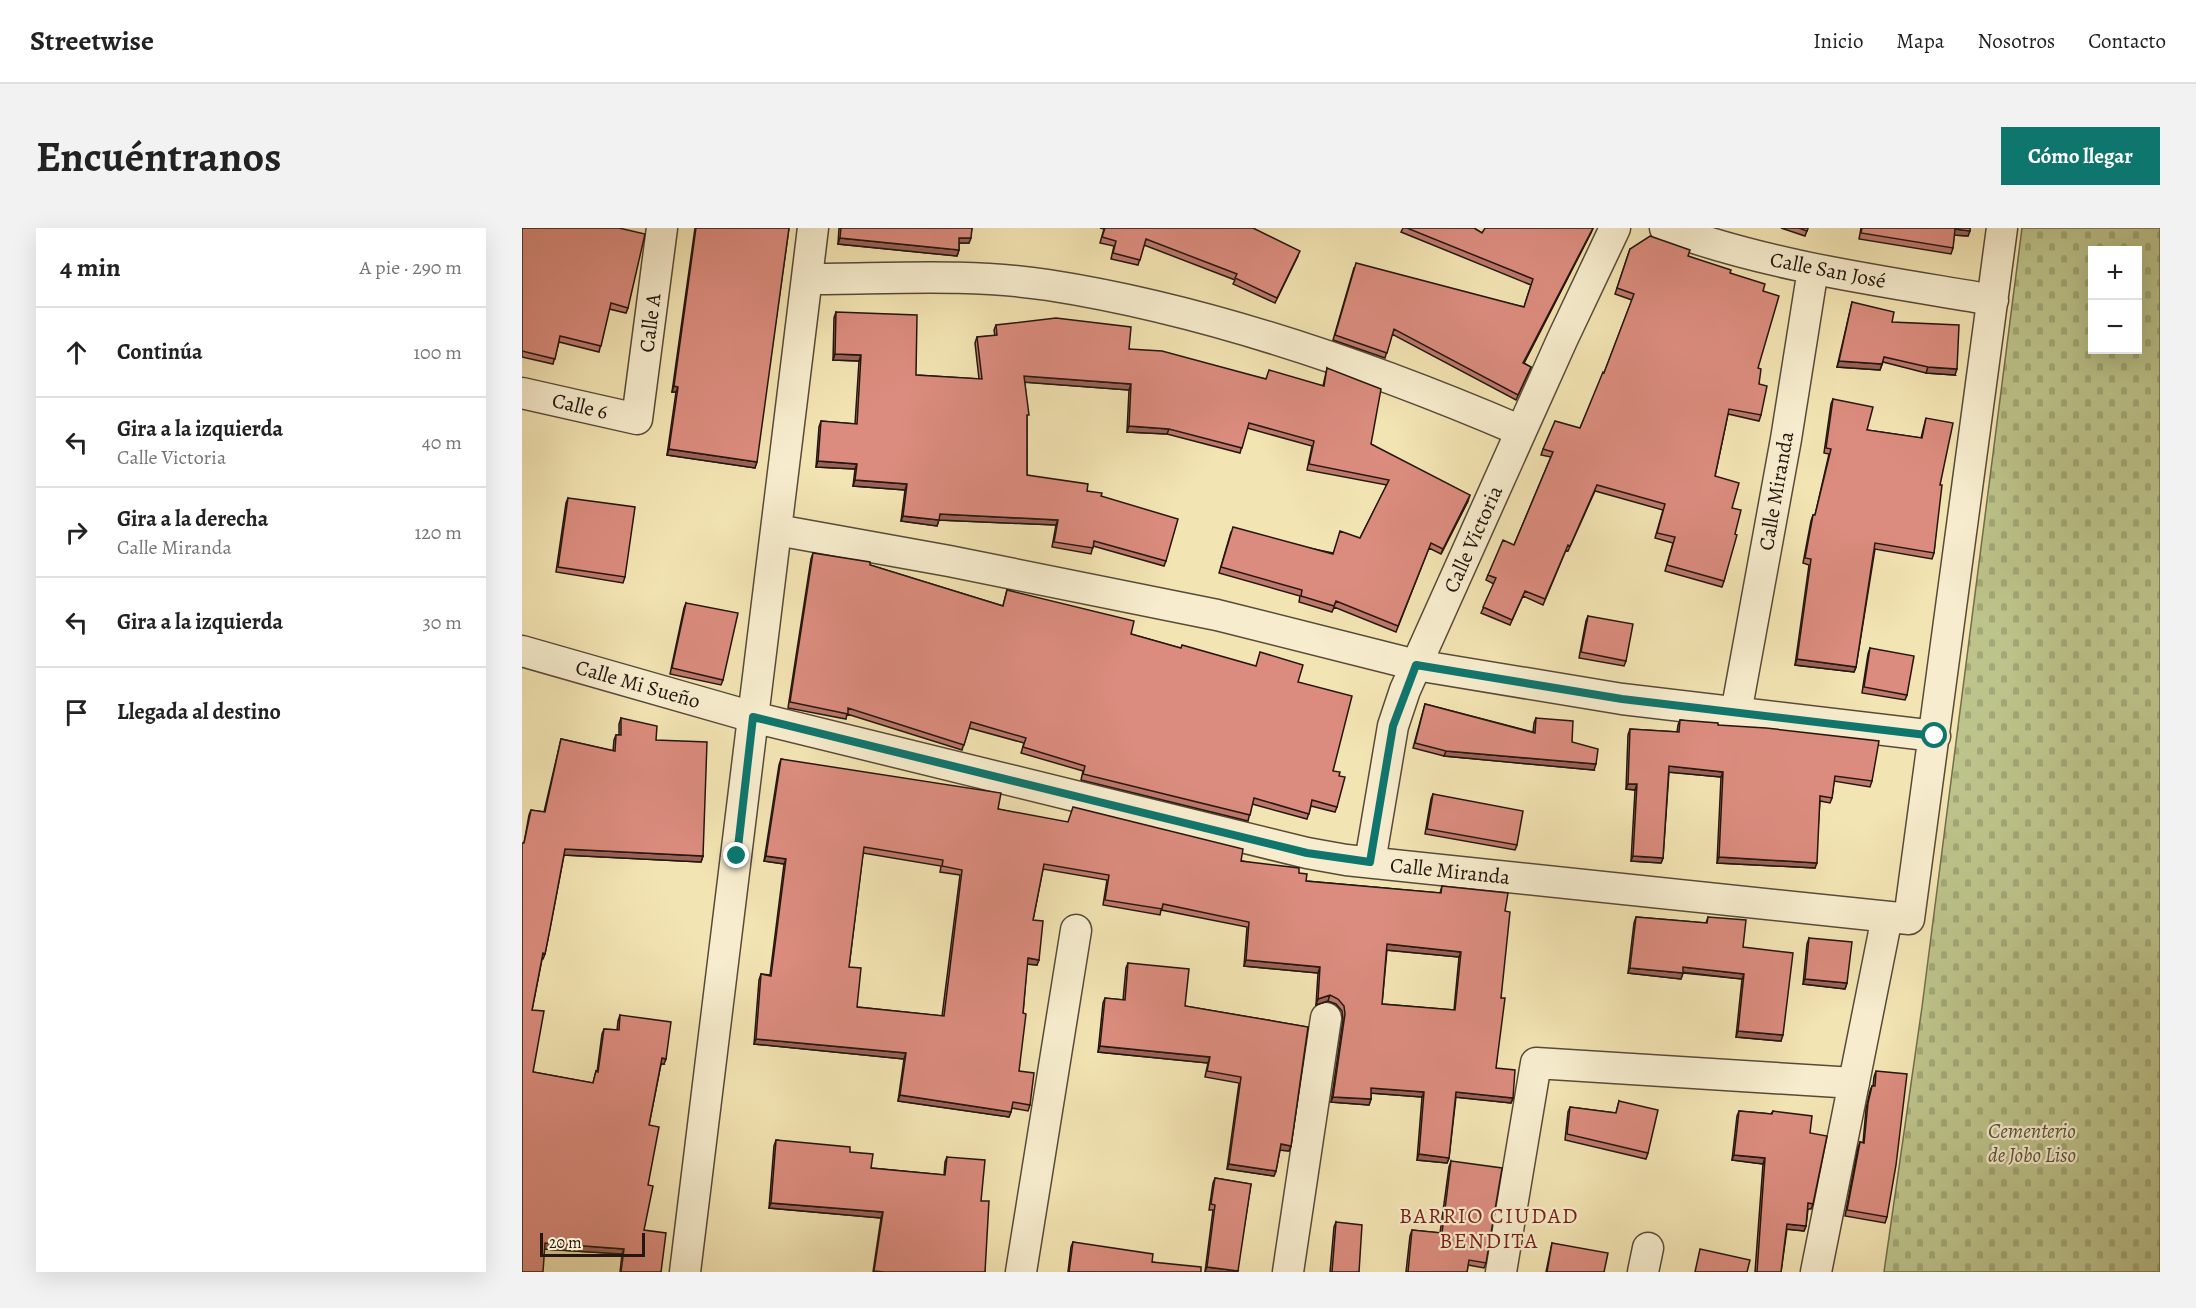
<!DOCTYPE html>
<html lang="es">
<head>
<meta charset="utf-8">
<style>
  :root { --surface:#fff; --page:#f2f2f2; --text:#222; --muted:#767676; --line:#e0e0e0; --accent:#0f766e }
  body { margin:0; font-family:Alegreya,serif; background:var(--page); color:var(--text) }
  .controls { position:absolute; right:18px; top:18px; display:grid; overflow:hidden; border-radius:0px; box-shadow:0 6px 24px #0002 }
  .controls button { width:54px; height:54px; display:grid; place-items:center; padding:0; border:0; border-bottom:2px solid var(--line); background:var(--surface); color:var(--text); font:30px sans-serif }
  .scale { position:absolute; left:18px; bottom:15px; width:105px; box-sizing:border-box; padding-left:6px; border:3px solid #25160f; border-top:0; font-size:16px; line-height:21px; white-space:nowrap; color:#25160f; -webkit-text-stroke:4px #f7edce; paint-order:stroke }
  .stop { position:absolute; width:18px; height:18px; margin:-14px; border:4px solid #0f766e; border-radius:50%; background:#fff }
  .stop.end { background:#0f766e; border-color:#fff; box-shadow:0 2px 6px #0008 }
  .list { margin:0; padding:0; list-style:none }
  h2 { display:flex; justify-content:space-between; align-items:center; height:78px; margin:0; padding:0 24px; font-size:26px }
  h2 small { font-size:20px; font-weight:400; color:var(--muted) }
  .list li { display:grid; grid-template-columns:39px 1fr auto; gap:18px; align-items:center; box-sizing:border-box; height:90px; padding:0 24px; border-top:2px solid var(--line) }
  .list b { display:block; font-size:22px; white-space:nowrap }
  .list p { margin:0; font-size:20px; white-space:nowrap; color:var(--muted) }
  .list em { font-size:20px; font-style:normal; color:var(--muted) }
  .icon { flex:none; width:33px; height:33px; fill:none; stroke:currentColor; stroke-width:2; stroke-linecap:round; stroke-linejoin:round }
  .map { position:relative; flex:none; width:1638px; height:1044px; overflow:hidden; border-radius:0px }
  header { display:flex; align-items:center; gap:36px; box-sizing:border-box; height:84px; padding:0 30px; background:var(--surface); border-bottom:2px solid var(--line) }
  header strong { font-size:28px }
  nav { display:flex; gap:33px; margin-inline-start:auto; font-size:21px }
  .intro { display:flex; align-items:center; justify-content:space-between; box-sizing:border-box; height:144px; padding:0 36px }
  h1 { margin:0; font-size:42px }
  .button { padding:15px 27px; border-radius:0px; background:var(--accent); color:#fff; font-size:21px; font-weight:700 }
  main { display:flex; gap:36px; padding:0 36px }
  aside { flex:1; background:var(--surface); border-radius:0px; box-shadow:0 6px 24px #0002 }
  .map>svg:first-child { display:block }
  .cemetery { fill:url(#cemetery-stones); stroke:#716d4d; stroke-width:1.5; fill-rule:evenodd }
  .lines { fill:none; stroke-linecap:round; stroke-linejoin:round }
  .street-casing { stroke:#584a38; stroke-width:33 }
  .street { stroke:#f7edce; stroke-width:30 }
  .wall { fill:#bc786c; stroke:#25160f; stroke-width:1.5; fill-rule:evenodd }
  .shaded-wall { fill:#996258; stroke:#25160f; stroke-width:1.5 }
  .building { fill:#db8c7e; stroke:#25160f; stroke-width:1.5; fill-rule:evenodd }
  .route { stroke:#0f766e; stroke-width:8 }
  .labels { text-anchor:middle; stroke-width:4.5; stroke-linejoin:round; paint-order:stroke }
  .street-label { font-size:21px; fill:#25160f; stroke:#f7edce }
  .park-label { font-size:21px; font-style:italic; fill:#5a533a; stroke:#f7edce }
  .neighbourhood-label { font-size:22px; letter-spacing:1.5px; fill:#7a1f14; stroke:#f7edce }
</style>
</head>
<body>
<header>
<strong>Streetwise</strong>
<nav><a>Inicio</a><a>Mapa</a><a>Nosotros</a><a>Contacto</a></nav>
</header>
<div class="intro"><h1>Encuéntranos</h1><a class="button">Cómo llegar</a></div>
<main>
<aside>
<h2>4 min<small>A pie · 290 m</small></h2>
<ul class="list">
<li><svg class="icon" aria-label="ahead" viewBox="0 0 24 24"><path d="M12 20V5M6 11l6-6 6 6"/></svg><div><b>Continúa</b></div><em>100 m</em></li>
<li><svg class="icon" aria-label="left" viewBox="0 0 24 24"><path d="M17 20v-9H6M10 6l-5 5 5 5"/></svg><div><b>Gira a la izquierda</b><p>Calle Victoria</p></div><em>40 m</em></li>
<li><svg class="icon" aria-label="right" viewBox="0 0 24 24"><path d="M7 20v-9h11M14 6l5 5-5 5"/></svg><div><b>Gira a la derecha</b><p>Calle Miranda</p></div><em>120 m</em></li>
<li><svg class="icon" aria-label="left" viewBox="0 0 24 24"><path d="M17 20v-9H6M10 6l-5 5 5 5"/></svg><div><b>Gira a la izquierda</b></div><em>30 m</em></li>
<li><svg class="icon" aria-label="arrive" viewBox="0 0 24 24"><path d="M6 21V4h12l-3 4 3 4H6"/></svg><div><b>Llegada al destino</b></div></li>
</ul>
</aside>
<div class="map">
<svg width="1638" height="1044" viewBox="0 0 1638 1044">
  <defs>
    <pattern id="cemetery-stones" width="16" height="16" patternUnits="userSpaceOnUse" patternTransform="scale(1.5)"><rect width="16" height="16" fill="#bdc48b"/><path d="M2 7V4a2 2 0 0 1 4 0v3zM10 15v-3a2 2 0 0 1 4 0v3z" fill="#a2a877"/></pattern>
  </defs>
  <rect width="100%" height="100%" fill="#f3e4b3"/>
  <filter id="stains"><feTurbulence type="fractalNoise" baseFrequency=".00333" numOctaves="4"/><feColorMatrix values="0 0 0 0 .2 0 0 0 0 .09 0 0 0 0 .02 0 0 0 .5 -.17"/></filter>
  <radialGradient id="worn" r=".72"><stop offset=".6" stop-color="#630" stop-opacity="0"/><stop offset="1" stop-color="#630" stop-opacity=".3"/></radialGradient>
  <path class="cemetery" d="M1500,0h138v1044h-276l38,-265zM1570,22h46v100h-46z"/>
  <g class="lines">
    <g class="street-casing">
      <path id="street" d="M1143,0c107,39 217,53 328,72
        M286,51c79,0 162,-6 240,6 161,25 324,82 473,146
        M0,165l115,26 25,-191
        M255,302l172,31 268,54 199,50 206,34 313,37
        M0,423l231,66 554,136 39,7 563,59 93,-691
        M1214,485l50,-274 27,-170
        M848,634l23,-136 12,-36 157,-350 53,-112
        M163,1044l128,-1044
        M499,1044l55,-342
        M766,1044l38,-254
        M979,1044l35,-209 318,20
        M1121,1044l5,-24
        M1294,1044l71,-355"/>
    </g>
    <use href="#street" class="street"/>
  </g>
  <path class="wall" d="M0,0l106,80 -2,5 -17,-4 -10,43 -40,-10 -6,22 -31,-7z
    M173,0h94l-34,240 -88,-13 9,-63h-4z
    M317,0h133l-3,15h-10v7l-2,6 -119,-12z
    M578,0h153l45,28 -23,47 -42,-19 2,-4 -91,-35 -6,20 -27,-6 3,-13 -14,-3 4,-14z
    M881,0h71l8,5 111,-5 -69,135 7,4 -15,33 -124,-66 -7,24 -52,-18 21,-72 170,39 7,-22 -130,-53z
    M1259,0h27l-3,8z
    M1339,0h109l-2,8 -14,-1 -1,13 -2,6 -92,-15z
    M1108,21l58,7 42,17 33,18 -5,77 3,47 -2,6 -31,-7 -13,62 17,32 3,26 -11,47 -2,6 -57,-16 8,-28 -18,-5 8,-28 -68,-19 -27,60 -2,-1 -23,55 -20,-9 -13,29 -29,-12 13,-29 -8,-4 2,-5 26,-30 37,-88 -10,-2 2,-6 37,-21 24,-55 28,-73 -17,-6z
    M1330,74l40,20 63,53 -29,-2 -43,-11 -3,8 -43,-3z
    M314,84l80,63 63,4 -4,-36 2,-6 18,-1 -1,-6 2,-5 133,24 137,30 57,7 4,-18 44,76 97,57 -27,53 -12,-6 -33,84 -62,-25 -2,5 -33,-10 1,-6 -81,-23 12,-41 102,21 27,-15 27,-53 -80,-15 5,-24 -65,-18 -7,25 -73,-19 -40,-2 2,-42 -104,-8 2,38v55l60,16 14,5 65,65 -2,5 -71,-20 -2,8 -39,-7 4,-22 -117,-5 -2,6 -36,-5 4,-31 -52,-4 2,-17 -39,-2 3,-40 2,-6 34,3 4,-63 -26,-1 1,-42z
    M1311,171l34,31 54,8 5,-20 14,67 -6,68 -2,6 -57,-10 -19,118 -2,5 -59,-7 14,-100 -6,-2 8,-42 2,-6h2l14,-61 -5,-1 7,-49z
    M46,270l57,79 -2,6 -67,-11 10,-69z
    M291,325l57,12 133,41 4,-16 124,44 167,48 35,89 4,36 -2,5 -24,-6 -4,13 -55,-15 -4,17 -167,-41 2,-9 -62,-18 3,-10 -55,-15 -7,22 -115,-36 -1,5 -58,-11 23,-149z
    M164,375l37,77 -2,5 -51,-11 14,-66z
    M1066,388l38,45 -2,5 -45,-8 7,-37z
    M1348,420l37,47 -2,5 -43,-7 6,-39z
    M903,476l108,28 1,-9 2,-5 36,24 22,28 -150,-14 -31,-8z
    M99,490l35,22 47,116 -2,6 -137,-7 -19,99 -2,5h-1l-10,51 1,62 60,11 3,-12 1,1 5,-38 2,-5 13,1 1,-9 2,-6 44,49h-3l-12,61 -1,60 -4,45 17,42h-41l2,-18 -78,-5 -22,23 2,-429 5,-28 2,-5 13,2 17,-73 52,12 1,-11 2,-5h3v-11z
    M1158,492l38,5 154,56 -2,6 -36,-6 -2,17 -2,5 -10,-2 -5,67 -98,-5 4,-86 -52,-5 -6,86 -2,5 -30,-2 4,-71 -9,-1 2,-54 2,-6 47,3 1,-7z
    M259,531l217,50 301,64 7,8 134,12 2,-7 63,25 -4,87 -5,70 17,30 -2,5 -55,-6 -7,61 -2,5 -30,-3 5,-63 -51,-4v6l-2,6 -38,-3 12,-82 -1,-9 -6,-7 -8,-3 -12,4 2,-32 -74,-7 3,-39 -86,-17 -1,5 -57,-10 4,-25 -64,-11 -10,51 4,45 -10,-1 -4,49 -4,58 11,34 -2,6 -16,-3 -3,9 -111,-16 6,-42 -150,-15 5,-64 2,-6 9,1 14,-111 -20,-3 15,-96zM341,625l78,13 -1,6 20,3 -18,141 -85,-9 -8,-40zM865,722l72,7 -5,53 -72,-6z
    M911,566l84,51 -2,5 -90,-16 6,-35z
    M1114,689l70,6 2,-6 35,30 38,94 -45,-4 6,-58 -59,-6 -2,6 -53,-6 6,-50z
    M1287,710l38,45 -2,6 -42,-5 4,-40z
    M606,735l57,43 123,21 -17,119 -2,5 -9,-1 -4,21 -2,5 -47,-7 12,-86 -34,-6 3,-14 -110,-11 5,-49 2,-5 18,2 3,-32z
    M1354,843l11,146 -2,6 -40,-7 13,-68 2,-6 3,1 3,-34 4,-18 2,-5h1l1,-9z
    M1097,873l29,52 -2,6 -81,-19 3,-28 2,-5 46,6z
    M1217,883l32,3 2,-3 37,22 3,71 -2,5h-3l-2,17 -2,5 -17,-2 -6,43h-26l8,-108 -31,-4 5,-44z
    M254,912l74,12 21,16 73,7 1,-13 2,-5 34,44 4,71h-112l8,-54 -112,-10 5,-62z
    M929,933l35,102 -2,5 -16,-3 -1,7h-61l4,-36 2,-6 28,3 9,-66z
    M693,950l36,6 -14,88h-32l8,-62h-4l4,-27z
    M814,994l23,50h-29l4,-45z
    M551,1014l79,20 49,10h-133l3,-25z
    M1030,1015l52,29h-58z"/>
  <path class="shaded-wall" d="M1071,0l-2,5 -70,136 2,-6z
    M1433,1l15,2 -2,5 -15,-1z
    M318,10l119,12 -2,6 -119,-12z
    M437,10h12l-2,5h-12z
    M313,126l26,1 -2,6 -26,-1z
    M1317,133l43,3 -2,6 -43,-3z
    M1406,139l29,2 -2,6 -29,-2z
    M502,148l107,8 -2,6 -107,-8z
    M152,158l4,1 -2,5h-4z
    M607,198l40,3 -2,5 -40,-2z
    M147,221l88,13 -2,6 -88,-13z
    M296,233l39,3 -2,5 -39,-2z
    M333,252l52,4 -2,6 -52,-4z
    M948,267l-2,6 -27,53 2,-5z
    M418,286l118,6 -2,5 -118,-5z
    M381,288l36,4 -2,6 -36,-5z
    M1275,431l59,8 -2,5 -59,-7z
    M924,523l150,13 -2,6 -150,-14z
    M1147,538l54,6 -2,5 -54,-5z
    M1106,556h9l-2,6 -9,-1z
    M43,621l138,7 -2,6 -138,-7z
    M244,628l20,3 -2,5 -20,-3z
    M1111,628l30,2 -2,5 -30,-2z
    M1197,629l98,6 -2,5 -98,-5z
    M865,716l74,8 -2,5 -74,-7z
    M506,730l11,2 -2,5 -11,-1z
    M724,732l74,7 -2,6 -74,-7z
    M1161,739l61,7 -2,5 -61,-7z
    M1108,740l53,5 -2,6 -53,-6z
    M1283,751l42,4 -2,6 -42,-5z
    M808,767l-2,6 -12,4 2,-6z
    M1216,803l45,4 -2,6 -45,-4z
    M234,811l150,14 -2,6 -150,-15z
    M578,818l110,11 -2,6 -110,-11z
    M140,830l4,1 -2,5h-4z
    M849,860l53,4 -2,5 -53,-4z
    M934,864l57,6 -2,5 -57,-6z
    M378,867l111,17 -2,5 -111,-16z
    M811,869l38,2 -2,6 -38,-3z
    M759,916l10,2 -2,5 -10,-1z
    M897,926l30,4 -2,5 -30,-3z
    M1212,927l31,3 -2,6 -31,-4z
    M707,936l47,7 -2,5 -47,-7z
    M249,975l112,9 -2,6 -112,-10z
    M1265,996l19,2 -2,5 -19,-2z
    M23,1015l79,6 -2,5 -79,-5z
    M685,1039l31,4 -1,1h-32z"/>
  <path class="building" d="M0,0h97l26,6 -17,74 -17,-5 -10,43 -41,-10 -5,23 -33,-8z
    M174,0h93l-32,234 -88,-13 9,-62 -4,-1z
    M319,0h131l-1,10h-12v12l-119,-12z
    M583,0h148l47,23 -23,47 -42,-20 2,-4 -91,-35 -6,21 -27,-7 3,-12 -14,-4z
    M885,0h67l8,5 3,-5h108l-70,135 8,4 -13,28 -124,-66 -7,24 -52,-18 21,-72 168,44 9,-28z
    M1277,0h9l-1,3z
    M1340,0h108v3l-15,-2 -2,19 -92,-15z
    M1128,8l40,14 -2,6 43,14 -1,3 35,11 -2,7 16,5 -21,72 3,1 -2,15 8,2 -6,29 -32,-6 -14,67 24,7 -7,25 9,2 -6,24 2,1 -13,46 -57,-16 8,-28 -18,-4 8,-29 -68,-19 -27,61 -2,-1 -23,54 -20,-8 -13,29 -29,-13 13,-29 -8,-3 15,-35 11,5 39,-93 -10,-3 12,-28 25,7 23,-56 1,1 30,-79 -17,-6 13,-39z
    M1330,74l42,10 -2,10 67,3 -2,44 -29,-2 -44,-10 -2,7 -43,-3z
    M314,84l81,3 -1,60 66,4 -5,-42 20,-2 -1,-10 60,-7 75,9 -2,22 33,2 104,28 3,-9 55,16 3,-18 54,21 -10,55 99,51 -27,54 -12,-6 -33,83 -62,-25 -2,5 -33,-10 1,-6 -81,-23 12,-40 100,27 7,-23 20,7 29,-58 -80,-16 5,-23 -65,-18 -7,25 -73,-19 -40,-3 2,-42 -107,-8 5,39h-2v60l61,9 -1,7 15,2 -1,3 77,23 -12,42 -72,-20 -1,7 -39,-6 4,-22 -118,-6 -1,6 -36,-4 4,-32 -52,-4 2,-16 -39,-3 3,-40 36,3 4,-69 -26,-1z
    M1311,171l40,8 -6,23 55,8 4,-20 27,5 -13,62h2l-8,68 -59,-10 -19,124 -59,-8 14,-100 -6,-1 8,-43h2l16,-66 -5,-1z
    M46,270l67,9 -10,70 -67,-10z
    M291,325l57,9v3l133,41 4,-16 127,31 -3,13 50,14 1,-3 74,21 4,-14 43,13 -5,17 54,14 -19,75 7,1 -1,4 6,1 -8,30 -25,-7 -3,14 -55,-16 -4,17 -167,-41 2,-8 -62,-19 3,-9 -55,-16 -7,23 -116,-37v6l-58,-12z
    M164,375l52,10 -15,67 -51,-12z
    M1066,388l45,8 -7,37 -45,-9z
    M1348,420l44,8 -7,39 -43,-8z
    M903,476l110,29 1,-15 37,3 -1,21 26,7 -2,15 -150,-13 -31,-8z
    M99,490l36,8 -1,14 51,2 -4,114 -138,-7 -15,80 -5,25 -2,-1 -11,57 12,1 -11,61 60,11 3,-12 2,1 6,-43 15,1 1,-15 51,7 -5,37 -4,-1 -13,67 10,2 -11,58 5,1 -9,44 22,3 -5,39h-40l3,-23 -79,-6 -2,29h-21v-429h2l7,-33 14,2 16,-73 54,12 1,-16h5z
    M1158,492l38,3v2l48,3 113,13 -7,40 -37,-5 -3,22 -12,-2 -3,67 -98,-6 4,-85 -54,-6 -6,92 -30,-2 4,-72h-9l2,-55 49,3z
    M259,531l220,34 -3,16 70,13 5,-15 170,42 -2,12 58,7v5l8,1 -1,7 135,12 1,-7 66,7 -3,18 5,1 -9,86h4l-9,70 19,2 -2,28 -57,-6 -7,66 -30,-4 5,-62 -53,-4v11l-38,-2 12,-83 -1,-8 -6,-7 -8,-4 -12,4 2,-32 -74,-7 3,-38 -86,-18 -1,5 -57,-9 4,-25 -65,-11 -11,56 10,1 -4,39 -11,-2 -5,55 3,1 -7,57 15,2 -4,32 -17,-3 -2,10 -111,-17 6,-42 -150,-14 5,-65 10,2 15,-117 -20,-3zM342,619l79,13 -1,6 20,4 -18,146 -87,-9 4,-39 -12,-1zM865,716l74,8 -6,58 -73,-6z
    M911,566l90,17 -6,34 -90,-16z
    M1114,689l71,6 1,-6 38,3 -3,27 50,6 -10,82 -45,-4 6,-57 -61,-7v6l-53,-5z
    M1287,710l43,4 -5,41 -42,-4z
    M606,735l61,6 -4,37 123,21 -17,119 -10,-2 -5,27 -47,-7 12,-87 -34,-6 3,-14 -110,-11 5,-48 20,2z
    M1354,843l31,3 -11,91 -9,52 -40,-7 13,-68 4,1 4,-40 4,-17h3z
    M1097,873l39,9 -10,43 -81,-19 3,-27 46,6z
    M1217,883l33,3 1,-3 39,5 -2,17 17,3 -14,68 -5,-1 -2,23 -19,-2 -6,48h-24l8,-114 -31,-3z
    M254,912l74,7v5l23,2 -2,14 74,7 2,-18 38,3 -4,41h8l-4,71h-101l-10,-1 9,-59 -112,-9z
    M929,933l51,7 -16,95 -17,-3 -2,12h-59l4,-42 30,3z
    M693,950l36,6 -13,87 -31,-4 8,-62 -4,-1z
    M814,994l26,3 -3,47h-27z
    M551,1014l80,12 -1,8 49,5v5h-132z
    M1030,1015l56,10 -4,19h-57z
    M1178,1021l50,11 -3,12h-52z"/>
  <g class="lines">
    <path class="route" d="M215,628l16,-139 554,136 63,9 23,-136 23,-61 206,34 313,37"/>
  </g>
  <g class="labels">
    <g class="street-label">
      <text transform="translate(1306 42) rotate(11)" y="7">Calle San José</text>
      <text transform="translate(128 95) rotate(-83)" y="7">Calle A</text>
      <text transform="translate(58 178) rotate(13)" y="7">Calle 6</text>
      <text transform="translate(1254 263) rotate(-80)" y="7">Calle Miranda</text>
      <text transform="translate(951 311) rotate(-66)" y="7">Calle Victoria</text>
      <text transform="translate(116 456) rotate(16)" y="7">Calle Mi Sueño</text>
      <text transform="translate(928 643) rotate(6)" y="7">Calle Miranda</text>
    </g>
    <g class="park-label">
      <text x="1510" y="910">Cementerio<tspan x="1510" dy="24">de Jobo Liso</tspan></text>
    </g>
    <g class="neighbourhood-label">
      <text x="967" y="995">BARRIO CIUDAD<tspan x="967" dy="25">BENDITA</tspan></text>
    </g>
  </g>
  <rect width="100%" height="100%" filter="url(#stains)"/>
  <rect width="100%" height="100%" fill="url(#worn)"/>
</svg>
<div class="controls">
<button>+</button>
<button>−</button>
</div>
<div class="scale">20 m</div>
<div class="stop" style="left:1413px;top:508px"></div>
<div class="stop end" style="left:215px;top:628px"></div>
</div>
</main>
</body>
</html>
